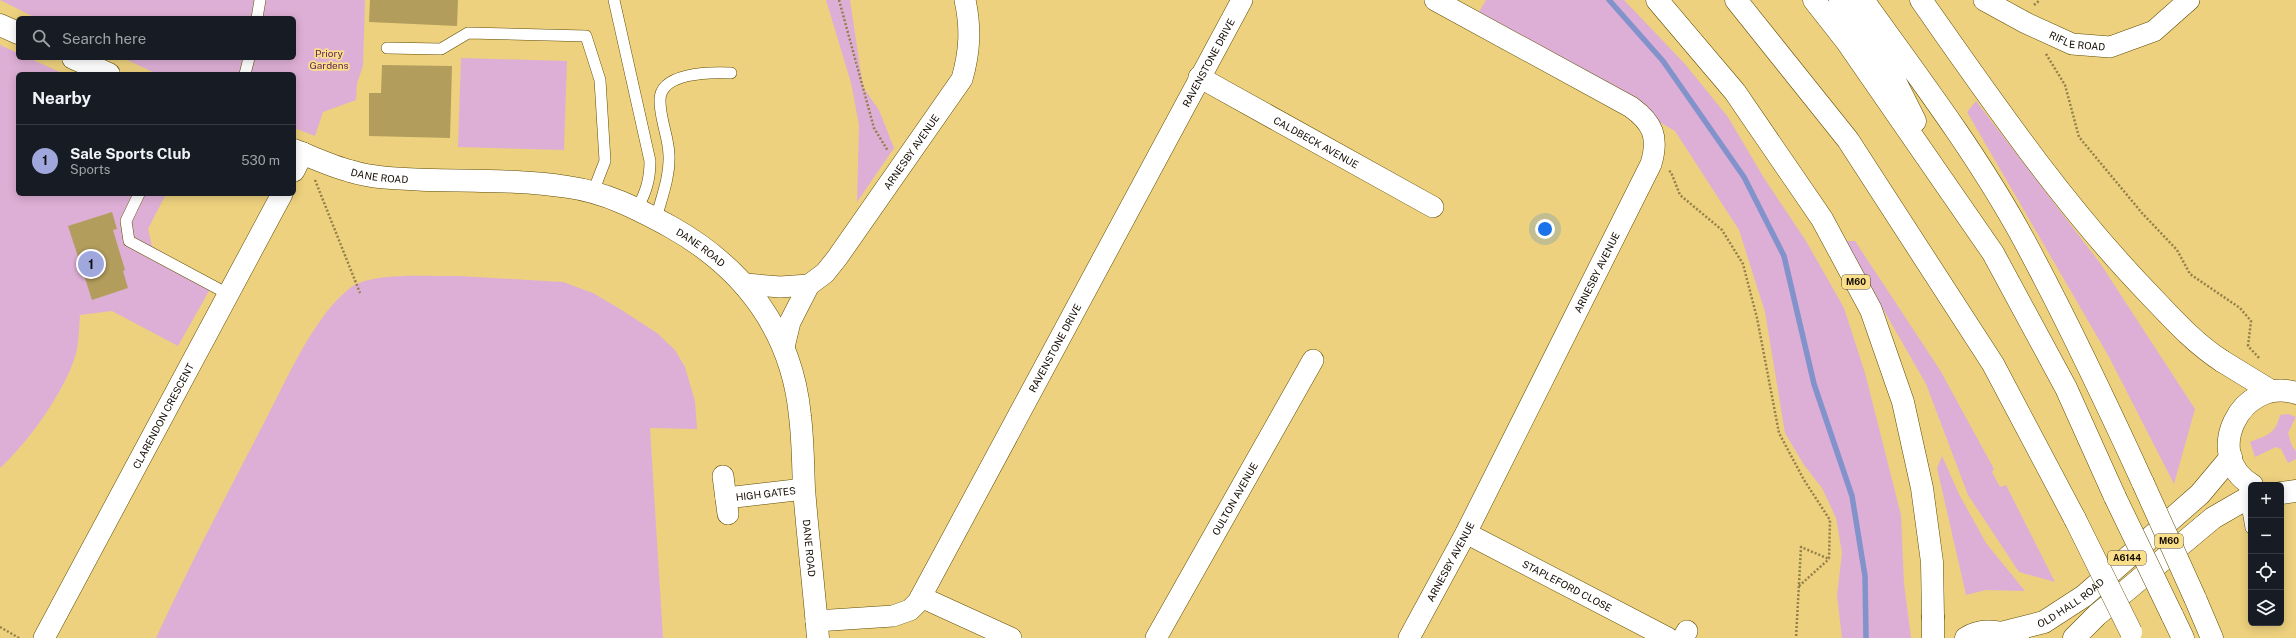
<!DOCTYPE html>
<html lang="en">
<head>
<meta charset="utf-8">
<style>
  :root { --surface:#171b24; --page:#242831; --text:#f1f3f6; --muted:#9ea1a6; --line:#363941; --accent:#9fa7dc }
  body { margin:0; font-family:"Public Sans",sans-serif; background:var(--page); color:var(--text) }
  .controls { position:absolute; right:12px; bottom:12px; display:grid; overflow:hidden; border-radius:6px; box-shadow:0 2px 10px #0003 }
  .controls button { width:36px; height:36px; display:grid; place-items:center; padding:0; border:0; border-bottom:1px solid var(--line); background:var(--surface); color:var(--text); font:20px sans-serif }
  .you { position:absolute; left:1545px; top:229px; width:14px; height:14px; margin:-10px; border:3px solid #fff; border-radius:50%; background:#1a73e8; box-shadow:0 0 0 6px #1a73e833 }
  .badge { display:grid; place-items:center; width:26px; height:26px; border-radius:50%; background:var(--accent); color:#111; font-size:13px; font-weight:700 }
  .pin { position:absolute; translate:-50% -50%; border:2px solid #fff; box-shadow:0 1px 4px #0006 }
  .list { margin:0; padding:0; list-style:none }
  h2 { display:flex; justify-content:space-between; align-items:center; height:52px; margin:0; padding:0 16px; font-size:17px }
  h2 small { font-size:13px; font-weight:400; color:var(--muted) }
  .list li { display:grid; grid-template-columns:26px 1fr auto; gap:12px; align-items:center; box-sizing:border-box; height:72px; padding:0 16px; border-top:1px solid var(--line) }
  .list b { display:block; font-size:15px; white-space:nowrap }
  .list p { margin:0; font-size:13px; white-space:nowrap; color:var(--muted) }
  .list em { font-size:13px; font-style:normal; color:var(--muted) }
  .icon { flex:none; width:22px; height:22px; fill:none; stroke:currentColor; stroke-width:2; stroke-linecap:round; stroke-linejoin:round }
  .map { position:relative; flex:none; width:2296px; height:638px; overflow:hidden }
  .search { position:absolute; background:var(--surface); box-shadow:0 2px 10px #0003; left:16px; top:16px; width:280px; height:44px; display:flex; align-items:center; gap:10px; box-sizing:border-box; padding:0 14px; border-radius:6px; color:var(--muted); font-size:15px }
  .panel { position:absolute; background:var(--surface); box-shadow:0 2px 10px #0003; left:16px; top:72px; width:280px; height:124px; border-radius:6px }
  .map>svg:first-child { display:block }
  .green { fill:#deafd6 }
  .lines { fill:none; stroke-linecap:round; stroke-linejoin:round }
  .stream { stroke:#8292cb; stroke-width:5.5 }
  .building { fill:#b29d5d }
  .service-casing { stroke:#5f4c01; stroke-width:12 }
  .minor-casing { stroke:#5f4c01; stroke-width:22 }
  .secondary-casing { stroke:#5f4c01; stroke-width:23 }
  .primary-casing { stroke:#5f4c01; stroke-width:23 }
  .motorway-casing { stroke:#5f4c01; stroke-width:23 }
  .path { stroke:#937f4a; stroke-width:2.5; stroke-dasharray:2 2; stroke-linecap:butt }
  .service { stroke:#fff; stroke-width:11 }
  .minor { stroke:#fff; stroke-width:21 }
  .secondary { stroke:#fff; stroke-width:22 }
  .primary { stroke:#fff; stroke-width:22 }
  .motorway { stroke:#fff; stroke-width:22 }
  .motorway-bridge-casing { stroke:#5f4c01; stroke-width:23; stroke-linecap:butt }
  .motorway-bridge { stroke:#fff; stroke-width:22 }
  .labels { text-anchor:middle; stroke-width:3.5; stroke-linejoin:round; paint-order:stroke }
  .shield { fill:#fadf8b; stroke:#584a2a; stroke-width:1 }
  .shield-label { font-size:9px; font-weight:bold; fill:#120a00 }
  .street-label { font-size:10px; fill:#120a00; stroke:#fadf8b }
  .park-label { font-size:10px; fill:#5e1f58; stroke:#fadf8b }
</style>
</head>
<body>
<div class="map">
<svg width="2296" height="638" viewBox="0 0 2296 638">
  <rect width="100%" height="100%" fill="#edd17e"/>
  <path class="green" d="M0,0h365l-2,66 -6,17 -1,17 -33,12 -8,24 -21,-8v-54h-137l-34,-16h171v-40h-258z
    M826,0h24l13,87 16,23 15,38 -37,54 2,-77 -8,-42z
    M1486,0h138l61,64 43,53 36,61 42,63 38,67 21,65 36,142 3,68 7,55h-69l-5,-43 5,-42 -6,-35 -14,-30 -18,-23 -19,-32 -20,-121 -26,-82 -64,-99 -199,-114z
    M0,45l18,8v5h11l35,16h-46v120h148l-18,35 4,17 62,36 -36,64 -66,-35 -32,4c-1,13 -1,26 -4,39 -11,37 -48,89 -76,114z
    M461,58l106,3 -3,89 -106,-3z
    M1976,101l124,162 95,146 -21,75 -65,-127 -142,-245z
    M1844,241h11l85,129 54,99 -2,3 8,15 6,-2 49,97 -36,-10 -51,-77 -42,-111z
    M459,276l104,6 30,11 27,16 37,24 18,17 10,17 10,34 2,28 -47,-1 13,210h-507c34,-74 72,-146 110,-219 21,-40 48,-103 84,-131 22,-17 82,-11 109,-12z
    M2288,414l8,3 -8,16 4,13 4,5v8l-8,4 -7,-14 -5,-2 -21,10 -5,-15c17,-7 25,-7 30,-27z
    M1942,456l17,38 27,49 39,48 -39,-1 -20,5 -29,-127z"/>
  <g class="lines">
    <path class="stream" d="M1609,0l54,61 81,116 40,79 30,128 38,112 13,80 1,62"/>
  </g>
  <path class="building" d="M370,0h88l-1,26 -88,-4z
    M382,65l70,1 -2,72 -81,-2v-43h12z
    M112,212l5,17 -4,1 12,40 -2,1 5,17 -36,12 -24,-74z"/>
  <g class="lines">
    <g class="service-casing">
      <path id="service" d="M614,0l36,161c0,19 -4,31 -13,48
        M257,18l3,-18
        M387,48l54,1 27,-16 118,3 14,44 5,81 -12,31
        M245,74l4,-16
        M139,194l-13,27 3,20 99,53
        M656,219c5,-20 14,-42 13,-63 0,-18 -9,-36 -9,-55 -1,-29 51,-29 71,-28
        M2246,499l5,29"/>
    </g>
    <g class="minor-casing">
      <g id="minor">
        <path id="s1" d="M1984,0l42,23 46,21 38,3 44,-16 35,-31"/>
        <path id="s2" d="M1199,77l234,130"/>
        <path d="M294,171l9,-18"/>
        <path d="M745,284l35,3 29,-2"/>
        <path id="s3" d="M784,347l6,-25 19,-37 16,-12 12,-15 125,-179c8,-28 9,-51 3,-79"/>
        <path d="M723,476l5,38"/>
        <path id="s4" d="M726,498l78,-9"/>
        <path id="s5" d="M1466,533l202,105"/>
        <path d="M921,597l90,41"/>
        <path id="s6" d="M816,621l77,-5 17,-6 8,-8 324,-602"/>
        <path id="s7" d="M44,638l238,-444"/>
        <path id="s8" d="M1156,638l157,-278"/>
        <path id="s9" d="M1409,638l57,-105 185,-369c8,-27 2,-41 -20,-57l-196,-107"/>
        <path d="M1683,638l4,-7"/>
      </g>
    </g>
    <g class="secondary-casing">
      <g id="secondary">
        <path d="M0,25l18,8"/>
        <path d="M73,58l36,16"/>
        <path id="s10" d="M294,150c18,7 37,16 56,21 25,8 55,8 81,9 45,1 91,0 137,7 37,5 70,22 103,40 73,41 121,104 129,189 3,24 3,49 4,73 4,50 10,99 14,149"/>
      </g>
    </g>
    <g class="primary-casing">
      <g id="primary">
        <path d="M2222,361l49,30"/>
        <path d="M2252,485c-50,-29 -12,-109 44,-92"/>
        <path d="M2281,493l15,-2"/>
        <path id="s11" d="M2005,632l39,-10 40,-26 116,-102 31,-37"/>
        <path d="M1933,638v-21"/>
        <path d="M1966,638c16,-11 37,-6 52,0"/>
        <path d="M2074,638l23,-23 116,-97 38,-22"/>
      </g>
    </g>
    <g class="motorway-casing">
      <path id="motorway" d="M1657,0l78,92 87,127 49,91 32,92 19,86 10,74 1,55
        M1736,0l112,140 145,224 82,155
        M1814,0l33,42 146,211 73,135 49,109
        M1840,0l48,67 27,54
        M1863,0c54,75 111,150 156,231 45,82 85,167 124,252
        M1921,0c71,101 142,205 228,294 23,24 45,49 73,67
        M2195,598l17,40
        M2172,615l11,23"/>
    </g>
    <path class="path" d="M839,0l35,128 14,23
      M2034,5l6,-5
      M2046,54l19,31 14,52 63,76 35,37 13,24 50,34 11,13 -3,25 12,13
      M1669,171l2,1 9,23 42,35 21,34 14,54 22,115 25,47 26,40 -1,39 -28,-12 -5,91
      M315,180l45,113
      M1799,586l30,-27
      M0,627l19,11"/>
    <use href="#service" class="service"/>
    <use href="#minor" class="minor"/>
    <use href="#secondary" class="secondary"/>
    <use href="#primary" class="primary"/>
    <use href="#motorway" class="motorway"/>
    <g class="motorway-bridge-casing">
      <path id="motorway-bridge" d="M2143,483l52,115
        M2115,497l57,118
        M2075,519l56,113"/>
    </g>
    <use href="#motorway-bridge" class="motorway-bridge"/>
  </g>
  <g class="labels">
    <g class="shield">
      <rect x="1842" y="275" width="28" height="14" rx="3"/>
      <rect x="2155" y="534" width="28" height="14" rx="3"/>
      <rect x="2108" y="551" width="38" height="14" rx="3"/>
    </g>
    <g class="shield-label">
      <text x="1856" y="285">M60</text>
      <text x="2169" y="544">M60</text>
      <text x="2127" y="561">A6144</text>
    </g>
    <g class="street-label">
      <text dy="4" stroke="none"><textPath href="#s1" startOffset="103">RIFLE ROAD</textPath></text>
      <text dy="4" stroke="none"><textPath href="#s6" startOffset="719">RAVENSTONE DRIVE</textPath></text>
      <text dy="4" stroke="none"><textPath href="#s2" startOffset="134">CALDBECK AVENUE</textPath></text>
      <text dy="4" stroke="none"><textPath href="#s3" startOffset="236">ARNESBY AVENUE</textPath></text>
      <text dy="4" stroke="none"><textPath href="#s10" startOffset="90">DANE ROAD</textPath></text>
      <text dy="4" stroke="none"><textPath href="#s10" startOffset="426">DANE ROAD</textPath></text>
      <text dy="4" stroke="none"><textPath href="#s9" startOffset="411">ARNESBY AVENUE</textPath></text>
      <text dy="4" stroke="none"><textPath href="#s6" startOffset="395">RAVENSTONE DRIVE</textPath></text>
      <text dy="4" stroke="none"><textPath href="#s7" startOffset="252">CLARENDON CRESCENT</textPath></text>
      <text dy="4" stroke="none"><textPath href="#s4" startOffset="40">HIGH GATES</textPath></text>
      <text dy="4" stroke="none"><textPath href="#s8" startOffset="160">OULTON AVENUE</textPath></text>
      <text dy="4" stroke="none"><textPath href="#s10" startOffset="761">DANE ROAD</textPath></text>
      <text dy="4" stroke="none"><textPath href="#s9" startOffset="87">ARNESBY AVENUE</textPath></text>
      <text dy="4" stroke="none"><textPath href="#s5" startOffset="114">STAPLEFORD CLOSE</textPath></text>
      <text dy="4" stroke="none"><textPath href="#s11" startOffset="73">OLD HALL ROAD</textPath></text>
    </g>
    <g class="park-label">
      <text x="329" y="57">Priory<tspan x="329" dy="12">Gardens</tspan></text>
    </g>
  </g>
</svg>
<div class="controls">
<button>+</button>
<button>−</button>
<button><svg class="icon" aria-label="locate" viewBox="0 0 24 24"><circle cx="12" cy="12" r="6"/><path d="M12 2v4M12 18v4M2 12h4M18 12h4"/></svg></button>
<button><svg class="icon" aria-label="layers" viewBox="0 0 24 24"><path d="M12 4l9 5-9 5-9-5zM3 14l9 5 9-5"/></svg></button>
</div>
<div class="you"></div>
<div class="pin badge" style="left:91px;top:264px">1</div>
<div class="search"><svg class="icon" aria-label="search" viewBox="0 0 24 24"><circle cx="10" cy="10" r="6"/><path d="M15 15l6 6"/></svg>Search here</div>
<section class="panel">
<h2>Nearby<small></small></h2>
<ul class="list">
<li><span class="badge">1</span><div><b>Sale Sports Club</b><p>Sports</p></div><em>530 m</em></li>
</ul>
</section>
</div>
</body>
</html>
